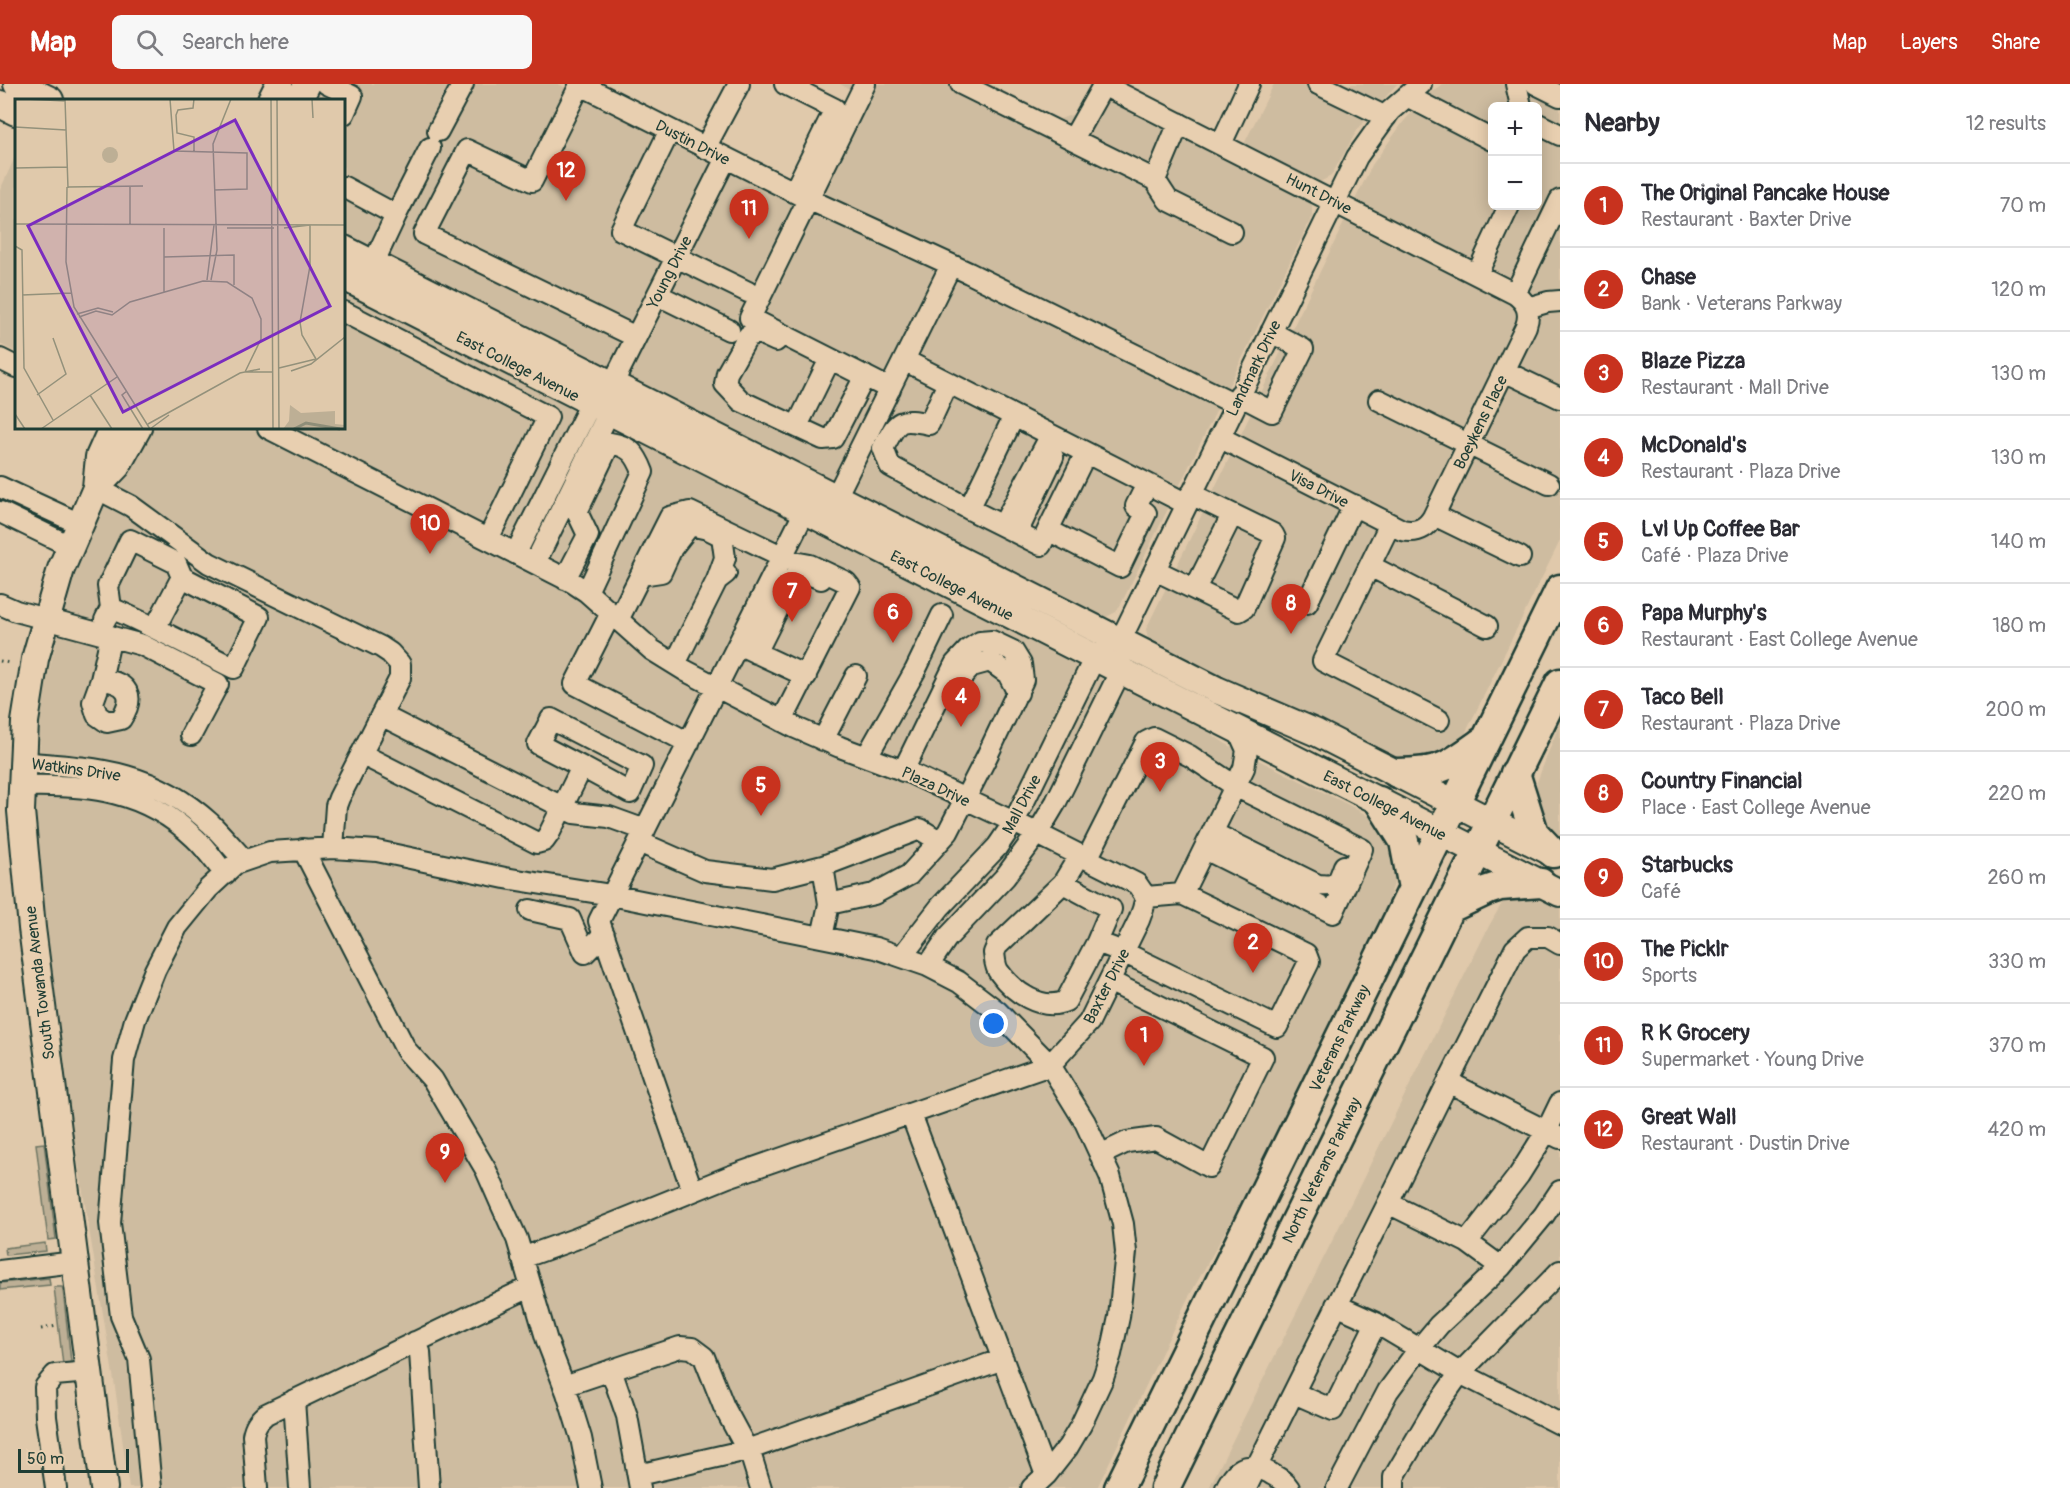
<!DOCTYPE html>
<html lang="en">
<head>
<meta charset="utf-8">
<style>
  :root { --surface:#fff; --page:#f7f7f7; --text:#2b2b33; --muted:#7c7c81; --line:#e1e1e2; --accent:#c8321e }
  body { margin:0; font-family:Pangolin,sans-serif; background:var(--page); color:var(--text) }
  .controls { position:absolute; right:18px; top:18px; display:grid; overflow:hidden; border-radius:9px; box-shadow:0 3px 15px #0003 }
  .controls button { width:54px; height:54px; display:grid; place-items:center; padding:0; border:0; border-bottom:2px solid var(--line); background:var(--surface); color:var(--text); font:30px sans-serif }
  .scale { position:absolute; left:18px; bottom:15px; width:111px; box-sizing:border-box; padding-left:6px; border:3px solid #1f3d34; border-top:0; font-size:16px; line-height:21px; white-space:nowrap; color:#1f3d34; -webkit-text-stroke:4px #e8cfb0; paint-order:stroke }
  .you { position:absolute; left:994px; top:940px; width:21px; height:21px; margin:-15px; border:4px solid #fff; border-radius:50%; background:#1a73e8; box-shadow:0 0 0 9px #1a73e833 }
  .badge { display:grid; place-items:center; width:39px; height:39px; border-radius:50%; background:var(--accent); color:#fff; font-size:20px; font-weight:700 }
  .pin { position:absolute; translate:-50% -50px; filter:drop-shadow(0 2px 3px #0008) }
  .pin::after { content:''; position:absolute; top:32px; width:21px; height:18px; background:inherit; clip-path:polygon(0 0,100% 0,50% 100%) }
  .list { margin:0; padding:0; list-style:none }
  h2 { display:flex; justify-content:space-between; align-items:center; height:78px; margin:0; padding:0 24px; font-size:26px }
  h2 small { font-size:20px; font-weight:400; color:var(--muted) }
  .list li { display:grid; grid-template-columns:39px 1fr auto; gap:18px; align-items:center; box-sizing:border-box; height:84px; padding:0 24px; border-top:2px solid var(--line) }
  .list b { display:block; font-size:22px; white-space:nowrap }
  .list p { margin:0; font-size:20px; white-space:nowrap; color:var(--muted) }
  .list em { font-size:20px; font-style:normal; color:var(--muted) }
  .icon { flex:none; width:33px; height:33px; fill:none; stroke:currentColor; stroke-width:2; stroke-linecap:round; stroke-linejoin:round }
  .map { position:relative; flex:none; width:1560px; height:1404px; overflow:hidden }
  header { display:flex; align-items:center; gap:36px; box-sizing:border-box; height:84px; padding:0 30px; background:var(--accent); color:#fff }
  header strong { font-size:28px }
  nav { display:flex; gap:33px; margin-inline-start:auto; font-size:21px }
  .search { width:420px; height:54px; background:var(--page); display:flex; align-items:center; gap:15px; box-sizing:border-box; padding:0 21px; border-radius:9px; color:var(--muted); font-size:22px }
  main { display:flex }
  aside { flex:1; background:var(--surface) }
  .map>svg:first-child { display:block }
  .built { fill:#cebca0; fill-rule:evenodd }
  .green { fill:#bdaf95; stroke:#6e7664; stroke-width:1.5 }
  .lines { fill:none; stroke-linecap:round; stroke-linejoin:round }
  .minor-casing { stroke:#1f3d34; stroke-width:24 }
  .major-casing { stroke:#1f3d34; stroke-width:30 }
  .highway-casing { stroke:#1f3d34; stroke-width:33 }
  .path { stroke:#1f3d34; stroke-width:3; stroke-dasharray:1.5 4.5; stroke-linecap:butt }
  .minor { stroke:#e8cfb0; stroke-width:20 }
  .major { stroke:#e8cfb0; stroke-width:26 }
  .highway { stroke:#e8cfb0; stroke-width:28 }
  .labels { text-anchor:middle; stroke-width:4.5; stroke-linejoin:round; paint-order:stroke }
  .street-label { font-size:16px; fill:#1f3d34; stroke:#e8cfb0 }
  .inset-river { fill:none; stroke:#8e8e79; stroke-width:3 }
  .inset-road { fill:none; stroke:#93917b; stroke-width:1.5 }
  .view { fill:#7b2cbf; fill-opacity:0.15; stroke:#7b2cbf; stroke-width:3 }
  .inset-edge { fill:none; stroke:#1f3d34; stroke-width:3 }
</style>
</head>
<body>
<header>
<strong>Map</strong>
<div class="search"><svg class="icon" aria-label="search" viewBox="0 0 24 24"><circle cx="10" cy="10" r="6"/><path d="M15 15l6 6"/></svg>Search here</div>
<nav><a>Map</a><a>Layers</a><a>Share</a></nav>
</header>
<main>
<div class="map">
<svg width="1560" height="1404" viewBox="0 0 1560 1404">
  <rect width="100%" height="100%" fill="#e0c9ab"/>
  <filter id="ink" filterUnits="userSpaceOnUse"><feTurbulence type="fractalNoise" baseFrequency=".0167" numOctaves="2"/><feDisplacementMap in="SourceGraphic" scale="12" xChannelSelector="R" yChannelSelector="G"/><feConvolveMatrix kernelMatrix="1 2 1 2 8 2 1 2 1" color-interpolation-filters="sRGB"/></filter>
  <g filter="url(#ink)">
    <path class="built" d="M320,0h238l238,118 55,-112 -11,-6h149l71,35 14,-5 8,-7 7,-22 17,7 194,104 12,9v12l-191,387 -5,8 -10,5h-14l-748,-379v-138h-33z
      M1274,0h123l-39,45 -27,47 -11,6 -76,-38z
      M1442,0h118v457l-98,199 -17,17 -50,2 -241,-109 -6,-11 -2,-10 226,-464 32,-44 25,-27zM1492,22h46v100h-46z
      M16,71v197l-16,-8v-154z
      M344,203l829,421 53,36 121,60 34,19 17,34 -2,19 -10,34 -128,263 -71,127 -90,188h-968l-14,-101 -42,-256 -36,-284 -1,-32 4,-74 -1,-9 6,-46 25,-100 23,-59 23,-48 32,-51h196z
      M1560,638v115l-9,-5 -9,-13 -6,-18 1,-19z
      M1521,811l31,7 8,4v582h-351l280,-562 17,-30z"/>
    <path class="green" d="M44,1059l12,96 -8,1 -12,-96z
      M45,1159l1,8 -40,4 -1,-7z
      M49,1194l1,7 -50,5v-7z
      M54,1203h8l1,3 8,72 -8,3z"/>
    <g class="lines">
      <g class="minor-casing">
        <path id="minor" d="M327,0l25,12 -8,18
          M579,0l229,115 161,74 266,131
          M785,0l50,25 -41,83
          M865,0l-115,234 140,71
          M961,0l194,96 24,-57
          M1105,0l6,5 404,205c11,8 16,18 11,32l-93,191c-7,12 -17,16 -31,13l-183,-93
          M1318,0l68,33
          M1516,0l5,22
          M1536,0l24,12
          M580,1l-48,96 -65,-31 -43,84 212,103
          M1407,12l85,44
          M1538,40l22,11
          M670,46l-49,100 127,62
          M438,47l25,-47
          M1073,55l31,-55
          M1221,60l28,-60
          M705,64l34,-64
          M1155,96l13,20 64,32
          M344,103l52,28 -23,49
          M396,131l34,-67
          M1477,190l32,-68
          M1515,210l45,-94
          M658,211l71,35
          M1527,224l21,-6 12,-1
          M344,228l204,105 -60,122
          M776,257l-17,-8 -11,3 -21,37 -2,11 16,17 82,38 10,-1 32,-62
          M0,275l16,8
          M904,276l283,144
          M1504,287l56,27
          M948,299l-19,41c-32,-7 -31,-3 -46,24l7,18 79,43
          M1239,311l33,17 31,-63 -32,-17
          M1379,316l170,84
          M1014,332l-45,93 72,36 7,-15
          M797,342l33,-67
          M268,344l304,154 15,10 65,58 34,21 110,57 44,19 70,26 104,49 123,62 9,13
          M1086,369l-38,77 72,37 26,-54 -10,-7 11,-22
          M0,403l80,37
          M96,404l35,18 78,57 172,84 9,6 10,11v14l-61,120 -3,8 -3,42
          M839,407l112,-226
          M0,428l70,34
          M1434,431l86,42
          M1390,440l-67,137 116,59
          M1003,441l48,-90
          M1017,449l36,-76 -7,-7
          M516,469l75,-150 10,-9
          M535,479l74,-151 3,-27 114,-227
          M1370,482l117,60
          M1155,486l84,41 5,-3 31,-70 -2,-4 -82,-40
          M641,491l20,-3 11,-24 18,-23 18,4 14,7 3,22 -8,22
          M565,495l23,-44 -11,-23 33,-69c20,3 26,11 33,29l-56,120
          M1195,505l37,-74
          M1307,519l47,-98
          M0,520l16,7 126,34 76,39 -27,51
          M111,524c42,18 82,40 123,60l25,-51 -77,-40 -27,51
          M611,529l-36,71 114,59
          M105,536l6,-12 -3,-22 22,-46 46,23 6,14
          M618,536l52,-103 20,-5 104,50 16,3 36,17 4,5 -68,134
          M746,564l60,28
          M756,569l38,-76 11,-4 16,6
          M675,580l42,-84 9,-7
          M101,596c27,2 35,16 20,39l-14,3 -10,-7 -4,-13 8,-22 10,-44
          M955,601l17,-19 18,-5 18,13 10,19
          M381,631l193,98 35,4 36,13
          M823,656l33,-64
          M361,670l176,89 7,-2 5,-7 33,-67 48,26 12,-27 -91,-47 -13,25 44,23
          M867,672l48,-85 27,-56
          M22,678c74,6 130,8 188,61 12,12 23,25 34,37
          M22,702c66,-2 123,4 173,52 11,10 20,24 30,36
          M1213,749l105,52c19,2 20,-2 26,-19
          M639,758l66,29 67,8 51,-13 6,38
          M303,765l103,201 27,30 53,90 15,34 16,35 30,102 20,52 14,45 10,50
          M1087,775l59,-117 8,-4 36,18 45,30 127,63 -29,64 -128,-64
          M823,782l97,-37 19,12
          M1063,799l48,26 -14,33 -31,59c-24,11 -53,-9 -67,-29 -4,-5 -4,-13 -5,-19l3,-7 66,-63 17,-28
          M1146,813l36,-3 62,-126 3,-18 -9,-20
          M530,826l40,9 15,34 19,-19
          M822,853l7,-33 45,-10 35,-19 39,-43 39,-76 36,-76 -2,-16 -8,-13 -21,-10 -12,1 -11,7 -14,15 -52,107
          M1097,858l26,10 154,75 32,-65 -3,-8 -124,-60
          M1560,860l-12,-7h-20l-13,12 -67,133 112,56
          M902,872l38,-49 57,-60 17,-25 81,-165 11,-7
          M928,882l19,-28 58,-61 32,-43 19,-32 65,-132 -1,-29 237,-484 33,-46 31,-27
          M1448,998l-60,121 79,39
          M911,1030l135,361
          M1100,1071l27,-13 29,-4 53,29 54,-110 -154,-76
          M692,1106l-93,-269 206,-410
          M522,1174l53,-19 153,-62 322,-112 39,-43 50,-102 4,-11 3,-12
          M1501,1183l-34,-25 52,-67 27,-43 14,-29
          M0,1187l75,-9
          M1336,1221l40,18 84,50 100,51
          M415,1258l5,10 9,136
          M611,1286l16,46 13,72
          M564,1302l116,-39 12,1 12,9 20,50 28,52 9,29
          M1294,1309l39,17 43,-87
          M294,1316l6,88
          M638,1391l109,-25 256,-91
          M56,1404l-10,-71 -1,-30 10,-12 34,-3
          M151,1404l-12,-129 -18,-43 -11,-93 14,-163 11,-40 20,-50 22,-43 31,-38 27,-25 35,-12 63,-4 44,3 128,27 106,17 265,53 52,18 31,16 38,29 53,54 35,57 25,54 13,48 3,28 -7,65 -8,37 -8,24 -22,47 -13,22 -22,28 -14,13
          M257,1404l-4,-53c2,-10 5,-14 13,-21l264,-127
          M1226,1404c11,-22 22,-27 44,-15 8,5 14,7 19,15
          M1246,1404l142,-285
          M1337,1404l51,-97 31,-42 20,-24 62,-58 43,-52 16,-24
          M1394,1404v-11l39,-66 27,-38 100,-102"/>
      </g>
      <g class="major-casing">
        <path id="major" d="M17,0l33,16
          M271,16l8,-16
          M299,16l8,-16
          M0,20l16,8
          M344,165l804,406 69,35 100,43 232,118
          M344,193l1216,616
          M96,404l21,-22 21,-38
          M104,1404l-72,-560 -11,-117 4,-89 10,-63 26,-90 35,-81 3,-31 13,-29"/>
      </g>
      <g class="highway-casing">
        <path id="highway" d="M1397,689c45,-1 49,-5 85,-31
          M1515,689l19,60 19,20
          M1379,717l25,40 9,47
          M1450,824l38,-18 12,-4 41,-3
          M1119,1404l441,-899
          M1165,1404l395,-805"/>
      </g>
      <path class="path" d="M0,577l9,2
        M41,1245l16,-3"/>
      <use href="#minor" class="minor"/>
      <use href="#major" class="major"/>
      <use href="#highway" class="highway"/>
    </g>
  </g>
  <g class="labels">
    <g class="street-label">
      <text transform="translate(693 58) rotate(27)" y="6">Dustin Drive</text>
      <text transform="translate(1319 109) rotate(27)" y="6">Hunt Drive</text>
      <text transform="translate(669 188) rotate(-63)" y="6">Young Drive</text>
      <text transform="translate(518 282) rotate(27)" y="6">East College Avenue</text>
      <text transform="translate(1253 284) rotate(-64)" y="6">Landmark Drive</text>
      <text transform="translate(1480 338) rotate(-64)" y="6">Boeykens Place</text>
      <text transform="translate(1319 404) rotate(27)" y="6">Visa Drive</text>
      <text transform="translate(952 501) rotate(27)" y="6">East College Avenue</text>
      <text transform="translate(76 685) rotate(8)" y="6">Watkins Drive</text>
      <text transform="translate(936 702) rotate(25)" y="6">Plaza Drive</text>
      <text transform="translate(1021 720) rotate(-62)" y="6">Mall Drive</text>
      <text transform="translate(1385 721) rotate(27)" y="6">East College Avenue</text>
      <text transform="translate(39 899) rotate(-97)" y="6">South Towanda Avenue</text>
      <text transform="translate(1106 902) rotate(-63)" y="6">Baxter Drive</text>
      <text transform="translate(1339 954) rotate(-64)" y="6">Veterans Parkway</text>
      <text transform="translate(1321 1086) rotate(-64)" y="6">North Veterans Parkway</text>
    </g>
  </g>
  <g transform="translate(15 15)">
    <rect width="330" height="330" fill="#e0c9ab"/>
    <path d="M275,306l11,8 34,-2v13l10,1v4h-62l6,-8z" fill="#bdaf95"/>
    <path d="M87 56a8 8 0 1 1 16 0a8 8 0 1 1-16 0Z" fill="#bdaf95"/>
    <path class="inset-river" d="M279,330l12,-6 34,6"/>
    <path class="inset-road" d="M10,0l40,2M50,0l3,89M155,0l4,52 73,2v36l-33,1M179,0l-1,9 -15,2 -2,5 1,18 17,4v14M256,0l2,330M262,0l2,330M297,0l1,19M0,28l51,3M0,69l52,-1M115,87v38M52,88l-1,75 8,45 76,122M53,88l75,-1M0,125l330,1M295,126v41l-10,56 2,13 14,24M149,129v64M212,129h47M269,129l26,-3M0,147l7,4 2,118 29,52M149,158l70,-2v30M192,181l7,-55M196,181l6,-30 -4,-106 18,-45M7,196l49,-2M62,215l21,-6 15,4M64,218l17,-6 16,4 18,-13 73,-21 24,1 25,16 9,21v20l-16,33M264,269l37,-9M276,272l20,-7 34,-27M231,273h26M112,292l-5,4 21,34M22,296l29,-21 -13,-36M75,296l22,34M0,315l10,15M133,325l92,-51 20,-4M26,330l76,-52M135,330l19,-14"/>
    <path class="view" d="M220,21l95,186 -207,106 -95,-186z"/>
    <rect width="330" height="330" class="inset-edge"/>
  </g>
</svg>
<div class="controls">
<button>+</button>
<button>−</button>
</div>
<div class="scale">50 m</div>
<div class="you"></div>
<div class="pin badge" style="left:1144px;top:982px">1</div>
<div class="pin badge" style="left:1253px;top:889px">2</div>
<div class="pin badge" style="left:1160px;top:708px">3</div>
<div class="pin badge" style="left:961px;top:643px">4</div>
<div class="pin badge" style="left:761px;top:732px">5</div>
<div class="pin badge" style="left:893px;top:559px">6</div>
<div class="pin badge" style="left:792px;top:538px">7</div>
<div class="pin badge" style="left:1291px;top:550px">8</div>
<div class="pin badge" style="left:445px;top:1099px">9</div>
<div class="pin badge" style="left:430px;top:470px">10</div>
<div class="pin badge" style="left:749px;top:155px">11</div>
<div class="pin badge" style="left:566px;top:117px">12</div>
</div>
<aside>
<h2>Nearby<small>12 results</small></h2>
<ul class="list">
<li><span class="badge">1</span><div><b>The Original Pancake House</b><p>Restaurant · Baxter Drive</p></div><em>70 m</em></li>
<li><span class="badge">2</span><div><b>Chase</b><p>Bank · Veterans Parkway</p></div><em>120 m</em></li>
<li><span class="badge">3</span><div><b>Blaze Pizza</b><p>Restaurant · Mall Drive</p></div><em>130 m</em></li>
<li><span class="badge">4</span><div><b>McDonald's</b><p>Restaurant · Plaza Drive</p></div><em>130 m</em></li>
<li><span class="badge">5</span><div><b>Lvl Up Coffee Bar</b><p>Café · Plaza Drive</p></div><em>140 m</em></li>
<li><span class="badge">6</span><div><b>Papa Murphy's</b><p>Restaurant · East College Avenue</p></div><em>180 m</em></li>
<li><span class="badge">7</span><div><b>Taco Bell</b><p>Restaurant · Plaza Drive</p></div><em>200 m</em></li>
<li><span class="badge">8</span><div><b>Country Financial</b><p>Place · East College Avenue</p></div><em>220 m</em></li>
<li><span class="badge">9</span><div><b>Starbucks</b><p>Café</p></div><em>260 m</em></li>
<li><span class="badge">10</span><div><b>The Picklr</b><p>Sports</p></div><em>330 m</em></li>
<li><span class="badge">11</span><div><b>R K Grocery</b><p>Supermarket · Young Drive</p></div><em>370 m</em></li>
<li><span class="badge">12</span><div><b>Great Wall</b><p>Restaurant · Dustin Drive</p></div><em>420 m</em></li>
</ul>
</aside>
</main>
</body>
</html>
